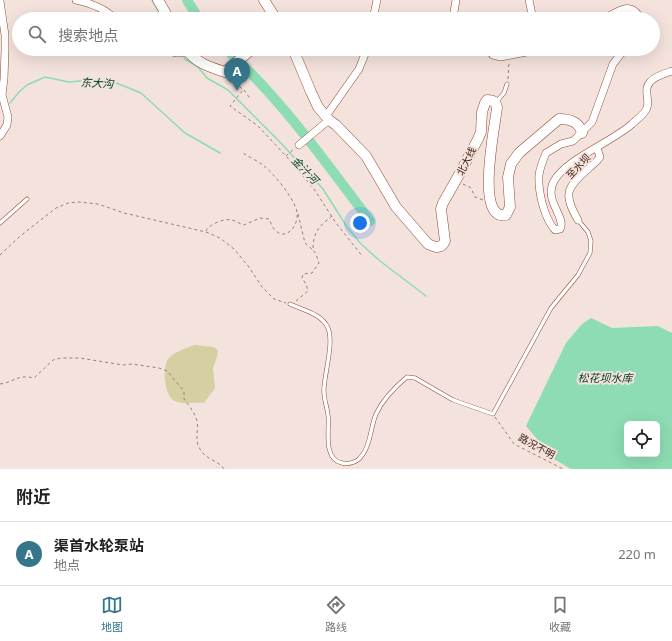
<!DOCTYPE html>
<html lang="zh">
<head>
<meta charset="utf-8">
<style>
  :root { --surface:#fff; --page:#f2f2f2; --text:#222; --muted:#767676; --line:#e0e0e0; --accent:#36768a }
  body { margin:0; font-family:"Noto Sans","Noto Sans SC",sans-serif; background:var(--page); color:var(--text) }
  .controls { position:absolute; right:12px; bottom:12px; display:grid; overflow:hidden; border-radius:6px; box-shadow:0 4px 16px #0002 }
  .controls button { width:36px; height:36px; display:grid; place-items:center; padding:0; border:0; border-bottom:1px solid var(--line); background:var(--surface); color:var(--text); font:20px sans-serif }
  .you { position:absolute; left:360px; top:223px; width:14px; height:14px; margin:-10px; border:3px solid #fff; border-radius:50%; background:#1a73e8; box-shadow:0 0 0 6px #1a73e833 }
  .badge { display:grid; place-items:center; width:26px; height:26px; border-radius:50%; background:var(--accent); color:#fff; font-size:13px; font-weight:700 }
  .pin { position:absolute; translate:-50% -33px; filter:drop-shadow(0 1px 2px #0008) }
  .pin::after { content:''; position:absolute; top:21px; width:14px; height:12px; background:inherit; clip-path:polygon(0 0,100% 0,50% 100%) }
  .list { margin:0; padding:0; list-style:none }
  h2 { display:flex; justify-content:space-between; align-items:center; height:52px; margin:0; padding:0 16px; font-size:17px }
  h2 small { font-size:13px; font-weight:400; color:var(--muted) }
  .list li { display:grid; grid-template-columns:26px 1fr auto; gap:12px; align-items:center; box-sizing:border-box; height:64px; padding:0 16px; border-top:1px solid var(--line) }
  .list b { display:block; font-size:15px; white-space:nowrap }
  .list p { margin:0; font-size:13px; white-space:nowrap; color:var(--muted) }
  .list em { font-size:13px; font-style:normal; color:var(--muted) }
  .icon { flex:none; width:22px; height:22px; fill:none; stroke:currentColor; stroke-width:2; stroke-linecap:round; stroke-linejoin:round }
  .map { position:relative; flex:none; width:672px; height:469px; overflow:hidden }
  .search { position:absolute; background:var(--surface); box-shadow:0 4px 16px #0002; left:12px; right:12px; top:12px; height:44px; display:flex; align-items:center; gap:10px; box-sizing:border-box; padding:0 14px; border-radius:22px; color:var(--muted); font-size:15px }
  .sheet { height:116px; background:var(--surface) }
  nav { display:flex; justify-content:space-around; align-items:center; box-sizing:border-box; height:56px; border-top:1px solid var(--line); background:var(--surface); font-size:11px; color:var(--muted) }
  nav a { display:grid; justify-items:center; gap:2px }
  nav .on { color:var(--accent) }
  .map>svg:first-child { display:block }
  .green { fill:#d6cfa2 }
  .water { fill:#8ddcb3; fill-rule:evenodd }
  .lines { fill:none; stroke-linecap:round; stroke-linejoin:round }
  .stream { stroke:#8ddcb3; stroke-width:1.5 }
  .river { stroke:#8ddcb3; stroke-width:10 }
  .lane-casing { stroke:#934a2f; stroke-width:4.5 }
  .street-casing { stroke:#934a2f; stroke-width:8 }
  .secondary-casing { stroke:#934a2f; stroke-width:11 }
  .path { stroke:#987f77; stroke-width:1; stroke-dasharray:3 3; stroke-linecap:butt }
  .lane { stroke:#fff; stroke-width:3.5 }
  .street { stroke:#fff; stroke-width:7 }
  .secondary { stroke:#fff; stroke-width:10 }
  .labels { text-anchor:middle; stroke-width:4; stroke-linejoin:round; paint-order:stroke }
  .street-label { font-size:10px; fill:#402015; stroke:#f4e2dc }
  .water-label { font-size:11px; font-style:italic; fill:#004329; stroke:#f4e2dc }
</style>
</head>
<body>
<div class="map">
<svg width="672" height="469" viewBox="0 0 672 469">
  <rect width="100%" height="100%" fill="#f4e2dc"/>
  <path class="green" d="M194,345l19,2 5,3 -1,7 -4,11 2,20 -11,15c-8,-1 -24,2 -31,-3 -9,-7 -11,-34 -4,-42 6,-6 17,-10 25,-13z"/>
  <path class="water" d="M591,318l21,10 46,-2 14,7v136h-101l-17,-10 -28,-33 40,-83 16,-19zM627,424h30v30h-30z"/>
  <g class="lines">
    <path class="stream" d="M152,0l11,19
      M183,55l2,4 13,8 9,11 21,12 51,51 44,48 24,38 14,17 19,17 46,35
      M10,103l10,-12 7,-6 18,-8 24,5 22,-2 23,2 27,11 44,40 35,20"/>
    <path class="river" d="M187,0l12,19
      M226,49c55,50 99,112 144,172"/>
    <g class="lane-casing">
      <path id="lane" d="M452,19l2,-7
        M471,49l22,6
        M496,102l8,-9 3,-9
        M0,223l27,-24
        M290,304c13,6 32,10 38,24 6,14 -3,44 -4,60 -1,9 3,18 4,27 2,13 -6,44 14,48 5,1 12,0 17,-4 12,-12 11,-31 17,-45 7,-15 19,-27 31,-37l8,1 38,22 40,14 58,-106 27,-33 12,-22 1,-12 -3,-9 -10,-12"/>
    </g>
    <g class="street-casing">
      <path id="street" d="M76,0c14,3 30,9 39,19
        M529,0l4,19
        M0,1l5,34v15l-1,29 -2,16 6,22 -1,8 -7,11
        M454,12l2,-12
        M373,19l4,-19
        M604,19c13,-7 25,-18 35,-3v3
        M158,49l19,4h12
        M626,49l-6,6 -7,9 -21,58 -19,19 -12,3 -15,9c-3,7 -6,15 -7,22 -1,16 5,43 16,55l5,-1c7,-11 -17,-29 -6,-48 12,-22 58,-39 78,-57 5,-5 12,-9 15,-16 3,-9 -4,-18 3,-26 5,-6 16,-9 22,-11
        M493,55l8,2 41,-8
        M326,116l33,-47 8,-20
        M299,145l30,-25
        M578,220c-15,-26 -12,-32 11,-52 4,-4 8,-6 11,-11l-3,-9"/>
    </g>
    <g class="secondary-casing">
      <path id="secondary" d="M158,0l11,19
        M264,0l12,19
        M186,49c10,14 24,18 39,23l27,-23
        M293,49l18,43 7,15 11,13 7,5 30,31 30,51 32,37c7,3 13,6 17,-3l-4,-32 2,-6 17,-30 18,-34 3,-7 1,-20 3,-9 2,-3c6,0 8,1 10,7 -1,15 -23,115 9,108l4,-8 -2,-30 3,-13 8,-11 40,-34c10,0 20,2 23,14"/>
    </g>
    <path class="path" d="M231,78l12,12 -13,16 28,20 28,30 28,33 22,34 27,34
      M508,79l1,-17
      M244,90l5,7 1,3
      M286,156l8,-7
      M463,184l8,4 4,9 8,3
      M298,214l7,29 8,7
      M206,231c3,-7 19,-13 26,-11 4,1 8,4 12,5l16,-7 9,1c2,4 3,8 6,11 11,12 24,-5 22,-17 -1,-13 -23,-39 -33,-47 -6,-5 -15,-9 -21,-13
      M0,255l19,-18 37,-29 12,-5 11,-1 19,2 26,9 82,19 14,6 14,11 15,18 13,20 12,12 12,4
      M296,301l12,-10 -2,-7 -4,-6 1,-4 9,-1 7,-10 -3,-9 -3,-4c0,-17 5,-23 19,-34
      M0,384c15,-2 17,-10 34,-6l19,-18 8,-2h19l43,7 9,-1 27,4 8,3 17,20v8c5,7 11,14 13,22 2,10 -3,19 3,28 6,11 18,11 24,20
      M495,417l19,27 49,25"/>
    <use href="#lane" class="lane"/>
    <use href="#street" class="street"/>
    <use href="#secondary" class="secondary"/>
  </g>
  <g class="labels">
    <g class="street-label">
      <text transform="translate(466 161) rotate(-63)" y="4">北大线</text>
      <text transform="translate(578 166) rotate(-46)" y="4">至水坝</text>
      <text transform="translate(537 446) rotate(29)" y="4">路况不明</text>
    </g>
    <g class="water-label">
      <text transform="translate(97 83) rotate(3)" y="4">东大沟</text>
      <text transform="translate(305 170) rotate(46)" y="4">金汁河</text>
      <text x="605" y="382">松花坝水库</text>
    </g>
  </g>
</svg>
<div class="controls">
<button><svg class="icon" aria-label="locate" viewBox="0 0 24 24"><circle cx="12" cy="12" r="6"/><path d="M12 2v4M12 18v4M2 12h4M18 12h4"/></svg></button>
</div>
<div class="you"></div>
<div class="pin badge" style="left:237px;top:91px">A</div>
<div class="search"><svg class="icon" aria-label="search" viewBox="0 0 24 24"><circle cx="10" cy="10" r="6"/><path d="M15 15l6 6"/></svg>搜索地点</div>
</div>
<section class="sheet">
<h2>附近<small></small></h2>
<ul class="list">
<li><span class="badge">A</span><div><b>渠首水轮泵站</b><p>地点</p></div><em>220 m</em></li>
</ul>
</section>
<nav>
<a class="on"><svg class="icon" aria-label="map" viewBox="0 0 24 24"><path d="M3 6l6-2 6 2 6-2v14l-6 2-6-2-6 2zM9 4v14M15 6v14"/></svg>地图</a>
<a><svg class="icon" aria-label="directions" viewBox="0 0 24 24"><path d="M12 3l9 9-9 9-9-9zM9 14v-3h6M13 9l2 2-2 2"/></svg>路线</a>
<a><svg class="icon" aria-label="saved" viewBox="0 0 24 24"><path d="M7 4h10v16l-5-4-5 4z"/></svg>收藏</a>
</nav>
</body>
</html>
